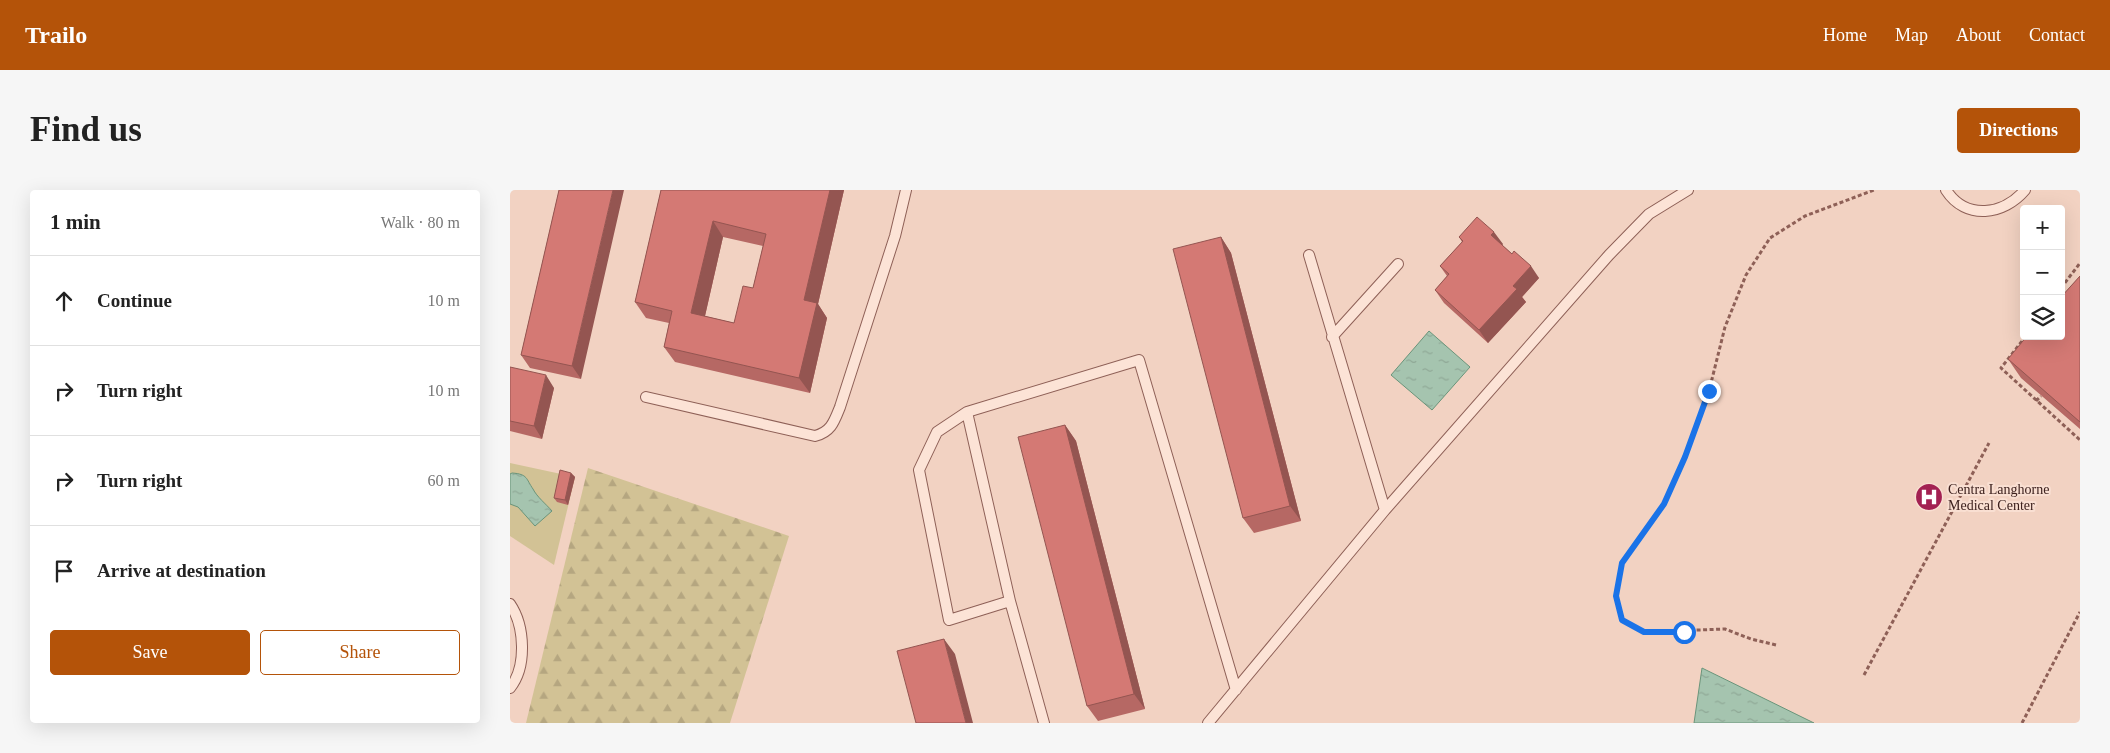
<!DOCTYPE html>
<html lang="en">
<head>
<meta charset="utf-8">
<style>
  :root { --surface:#fff; --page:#f6f6f6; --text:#222; --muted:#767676; --line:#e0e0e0; --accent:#b45309 }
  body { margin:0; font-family:Georgia,serif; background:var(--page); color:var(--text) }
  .controls { position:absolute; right:15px; top:15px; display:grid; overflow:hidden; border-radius:5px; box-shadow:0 5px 20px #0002 }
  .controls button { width:45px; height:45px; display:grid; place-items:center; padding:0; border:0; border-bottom:1px solid var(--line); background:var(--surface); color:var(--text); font:25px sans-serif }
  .stop { position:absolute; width:15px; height:15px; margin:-11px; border:4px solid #1a73e8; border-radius:50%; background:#fff }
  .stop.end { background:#1a73e8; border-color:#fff; box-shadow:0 1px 5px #0008 }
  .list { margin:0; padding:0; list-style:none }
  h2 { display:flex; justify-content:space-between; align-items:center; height:65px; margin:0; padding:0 20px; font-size:21px }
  h2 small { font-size:16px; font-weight:400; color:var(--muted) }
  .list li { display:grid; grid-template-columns:32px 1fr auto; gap:15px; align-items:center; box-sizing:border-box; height:90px; padding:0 20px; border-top:1px solid var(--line) }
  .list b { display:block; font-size:19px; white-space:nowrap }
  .list em { font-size:16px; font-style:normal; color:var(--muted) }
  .actions { display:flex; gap:10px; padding:15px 20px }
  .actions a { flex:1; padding:11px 0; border:1px solid var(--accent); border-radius:5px; text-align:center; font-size:18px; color:var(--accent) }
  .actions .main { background:var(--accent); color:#fff }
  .icon { flex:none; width:28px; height:28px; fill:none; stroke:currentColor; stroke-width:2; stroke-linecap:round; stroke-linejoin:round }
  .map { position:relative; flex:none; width:1570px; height:533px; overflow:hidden; border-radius:5px }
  header { display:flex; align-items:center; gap:30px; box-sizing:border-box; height:70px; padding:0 25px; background:var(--accent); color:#fff }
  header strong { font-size:24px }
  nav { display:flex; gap:28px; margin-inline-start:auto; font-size:18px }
  .intro { display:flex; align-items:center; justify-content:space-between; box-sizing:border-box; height:120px; padding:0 30px }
  h1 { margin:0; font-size:35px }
  .button { padding:12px 22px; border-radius:5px; background:var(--accent); color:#fff; font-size:18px; font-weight:700 }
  main { display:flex; gap:30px; padding:0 30px }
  aside { flex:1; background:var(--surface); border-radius:5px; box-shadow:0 5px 20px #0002 }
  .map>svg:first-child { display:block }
  .forest { fill:url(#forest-firs) }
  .garden { fill:#d2c295 }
  .water { fill:url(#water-ripples); stroke:#6a947a }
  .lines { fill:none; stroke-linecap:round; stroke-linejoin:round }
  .service-casing { stroke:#8e6057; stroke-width:12 }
  .path { stroke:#8e6057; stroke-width:3; stroke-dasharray:4 2.5; stroke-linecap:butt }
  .service { stroke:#fce3d6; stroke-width:10 }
  .wall { fill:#b66864; fill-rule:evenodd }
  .shaded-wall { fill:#945551 }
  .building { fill:#d47974; stroke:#945551; fill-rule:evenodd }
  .route { stroke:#1a73e8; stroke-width:6 }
  .labels { text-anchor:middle; stroke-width:4; stroke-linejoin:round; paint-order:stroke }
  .poi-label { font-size:14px; fill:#3c201d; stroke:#f9dfd2; text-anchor:start }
</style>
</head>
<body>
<header>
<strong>Trailo</strong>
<nav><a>Home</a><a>Map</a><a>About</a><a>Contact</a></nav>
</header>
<div class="intro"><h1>Find us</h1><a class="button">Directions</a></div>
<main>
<aside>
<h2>1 min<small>Walk · 80 m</small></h2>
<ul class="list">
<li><svg class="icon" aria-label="ahead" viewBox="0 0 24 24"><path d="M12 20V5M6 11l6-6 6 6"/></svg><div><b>Continue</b></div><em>10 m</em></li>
<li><svg class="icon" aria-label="right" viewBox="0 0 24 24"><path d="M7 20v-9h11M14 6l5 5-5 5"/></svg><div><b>Turn right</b></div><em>10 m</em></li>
<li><svg class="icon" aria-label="right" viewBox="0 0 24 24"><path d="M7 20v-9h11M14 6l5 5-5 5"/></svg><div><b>Turn right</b></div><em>60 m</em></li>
<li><svg class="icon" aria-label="arrive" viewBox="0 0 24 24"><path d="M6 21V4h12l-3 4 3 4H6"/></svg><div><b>Arrive at destination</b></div></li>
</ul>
<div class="actions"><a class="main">Save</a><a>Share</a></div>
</aside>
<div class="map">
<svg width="1570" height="533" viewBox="0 0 1570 533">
  <defs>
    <pattern id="forest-firs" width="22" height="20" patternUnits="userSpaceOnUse" patternTransform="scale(1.25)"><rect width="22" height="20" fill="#d2c295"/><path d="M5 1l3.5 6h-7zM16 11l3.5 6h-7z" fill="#b5a680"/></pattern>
    <pattern id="water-ripples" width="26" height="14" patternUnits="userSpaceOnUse" patternTransform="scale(1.25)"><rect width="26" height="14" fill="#a5c4af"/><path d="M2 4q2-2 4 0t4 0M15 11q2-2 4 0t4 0" fill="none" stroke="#8fa896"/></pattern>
  </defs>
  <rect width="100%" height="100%" fill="#f2d2c2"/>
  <path class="forest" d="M78,278l201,68 -59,187h-204z"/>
  <path class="garden" d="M0,273l65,14 -21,88 -44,-29z"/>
  <path class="water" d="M919,141l41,36 -38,43 -41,-35z
    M2,283c16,1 14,6 21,16 4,8 13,15 19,22l-17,15 -17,-19 -8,-3v-30z
    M1192,478l112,55h-120z"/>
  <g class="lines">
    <g class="service-casing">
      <path id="service" d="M1436,0c20,31 58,25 79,0
        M799,65l76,255
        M822,147l66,-73
        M136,207l169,39c16,-4 19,-14 25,-29l55,-171 11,-46
        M457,222l-30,20 -18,38 30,150 61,-19
        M0,414c15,22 17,63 0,84
        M534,533l-34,-122 -43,-189 172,-52 97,330
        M698,533l177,-213 224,-255 40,-41 39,-24"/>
    </g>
    <path class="path" d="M1551,98l19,-25
      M1516,146l-25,32 79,72
      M1526,211l5,-5
      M1266,455l-25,-6 -26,-10 -81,3 -22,-12 -6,-24 6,-33 42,-59 21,-47 24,-66 16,-64 21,-52 24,-37 35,-22 69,-26
      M1354,485l125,-232
      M1512,533l58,-111"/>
    <use href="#service" class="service"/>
  </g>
  <path class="wall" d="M49,0l22,189 -51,-11 -9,-13z
    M151,0h183l-26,114 9,14 -17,75 -135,-31 -11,-15 5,-24 -23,-5 -11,-16zM213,47l40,9 -10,42 -19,35 -29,-7z
    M711,47l10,16 70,268 -47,12 -11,-15z
    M949,47l44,7 -1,1 37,33 -17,19 4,5 -38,41 -44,-40 -9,-13 12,-14 -7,-10 22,-24z
    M1570,86v153l-59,-51 -13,-19z
    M0,177l44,21 -12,51 -32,-8z
    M555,235l11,16 69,268 -47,12 -11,-15z
    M61,283l4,4 -7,28 -11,-3 -3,-4z"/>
  <path class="shaded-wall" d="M103,0h11l-43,189 -9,-13z
    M320,0h14l-26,114 9,14 -17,75 -11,-15 5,-78z
    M203,31l10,16 -21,92 -11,-16z
    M984,42l9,12 -3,4 -9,-13z
    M711,47l10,16 70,268 -11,-15z
    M1021,76l8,12 -17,19 4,5 -38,41 -9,-13 34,-44z
    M36,185l8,13 -12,51 -8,-13z
    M555,235l11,16 69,268 -11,-15z
    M61,283l4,4 -7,28 -3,-5z
    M434,449l11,15 18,69h-7z"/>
  <path class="building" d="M49,0h54l-41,176 -51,-11z
    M151,0h169l-26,110 13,3 -18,75 -135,-31 8,-36 -37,-9zM203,31l53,13 -13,54 -10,-2 -9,37 -43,-10z
    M967,27l17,15 -3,3 21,19 2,-3 17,15 -18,20 4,3 -38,41 -44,-40 14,-16 -9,-8 23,-25 -4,-4z
    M711,47l69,269 -47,12 -70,-269z
    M1570,86v146l-72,-63 19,-23h34v-39z
    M0,177l36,8 -12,51 -24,-5z
    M555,235l69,269 -47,12 -69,-269z
    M50,280l11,3 -6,27 -11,-2z
    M434,449l22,84h-50l-19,-72z"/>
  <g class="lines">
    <path class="route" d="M1174,442h-40l-22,-12 -6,-24 6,-33 42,-59 21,-47 24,-66"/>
  </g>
  <defs>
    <g id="hospital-disc" transform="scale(1.4375)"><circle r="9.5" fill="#a32152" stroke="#f9dfd2"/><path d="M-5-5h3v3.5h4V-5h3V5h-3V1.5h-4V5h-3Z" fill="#fff"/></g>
  </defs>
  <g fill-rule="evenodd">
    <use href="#hospital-disc" x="1419" y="307"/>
  </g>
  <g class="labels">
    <g class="poi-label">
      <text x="1438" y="304">Centra Langhorne<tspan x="1438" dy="16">Medical Center</tspan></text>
    </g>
  </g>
</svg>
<div class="controls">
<button>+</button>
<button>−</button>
<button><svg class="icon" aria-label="layers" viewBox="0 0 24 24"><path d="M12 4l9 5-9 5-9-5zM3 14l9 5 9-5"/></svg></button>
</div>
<div class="stop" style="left:1174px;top:442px"></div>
<div class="stop end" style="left:1199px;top:201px"></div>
</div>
</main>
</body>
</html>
